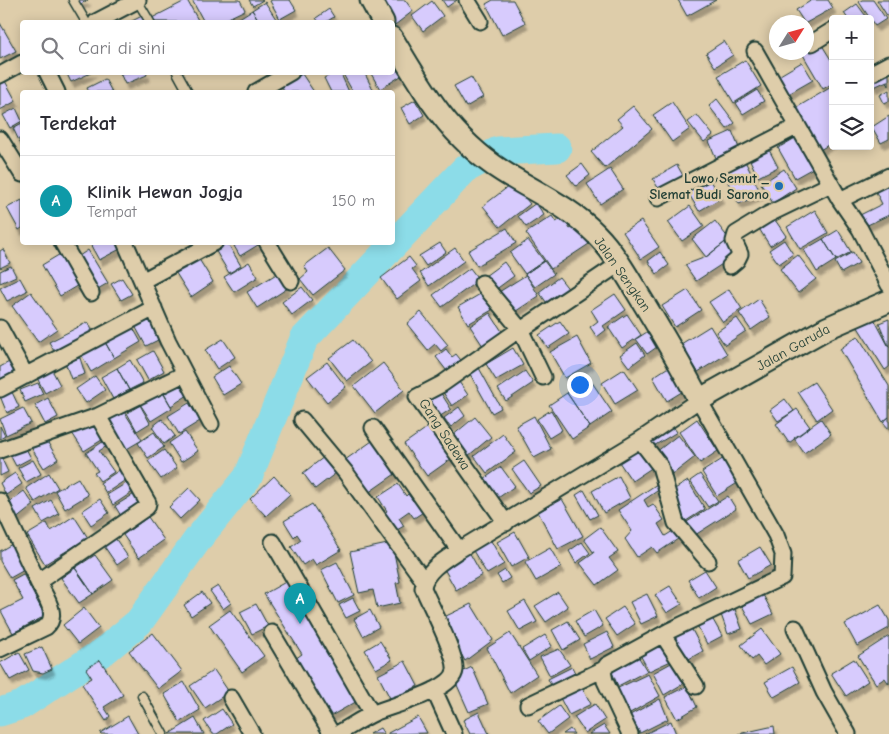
<!DOCTYPE html>
<html lang="id">
<head>
<meta charset="utf-8">
<style>
  :root { --surface:#fff; --page:#f2f2f3; --text:#2b2b33; --muted:#7c7c81; --line:#e1e1e2; --accent:#1f6fb2 }
  body { margin:0; font-family:"Comic Neue",sans-serif; background:var(--page); color:var(--text) }
  .controls { position:absolute; right:15px; top:15px; display:grid; overflow:hidden; border-radius:5px; box-shadow:0 2px 12px #0003 }
  .controls button { width:45px; height:45px; display:grid; place-items:center; padding:0; border:0; border-bottom:1px solid var(--line); background:var(--surface); color:var(--text); font:25px sans-serif }
  .compass { position:absolute; left:769px; top:15px; width:45px; height:45px; border-radius:50%; background:var(--surface); box-shadow:0 2px 12px #0003; rotate:53deg }
  .you { position:absolute; left:579px; top:384px; width:18px; height:18px; margin:-12px; border:4px solid #fff; border-radius:50%; background:#1a73e8; box-shadow:0 0 0 8px #1a73e833 }
  .badge { display:grid; place-items:center; width:32px; height:32px; border-radius:50%; background:var(--accent); color:#fff; font-size:16px; font-weight:700 }
  .pin { position:absolute; translate:-50% -41px; filter:drop-shadow(0 1px 2px #0008) }
  .pin::after { content:''; position:absolute; top:26px; width:18px; height:15px; background:inherit; clip-path:polygon(0 0,100% 0,50% 100%) }
  .list { margin:0; padding:0; list-style:none }
  h2 { display:flex; justify-content:space-between; align-items:center; height:65px; margin:0; padding:0 20px; font-size:21px }
  h2 small { font-size:16px; font-weight:400; color:var(--muted) }
  .list li { display:grid; grid-template-columns:32px 1fr auto; gap:15px; align-items:center; box-sizing:border-box; height:90px; padding:0 20px; border-top:1px solid var(--line) }
  .list b { display:block; font-size:19px; white-space:nowrap }
  .list p { margin:0; font-size:16px; white-space:nowrap; color:var(--muted) }
  .list em { font-size:16px; font-style:normal; color:var(--muted) }
  .icon { flex:none; width:28px; height:28px; fill:none; stroke:currentColor; stroke-width:2; stroke-linecap:round; stroke-linejoin:round }
  .map { position:relative; flex:none; width:889px; height:734px; overflow:hidden }
  .search { position:absolute; background:var(--surface); box-shadow:0 2px 12px #0003; left:20px; top:20px; width:375px; height:55px; display:flex; align-items:center; gap:12px; box-sizing:border-box; padding:0 18px; border-radius:5px; color:var(--muted); font-size:19px }
  .panel { position:absolute; background:var(--surface); box-shadow:0 2px 12px #0003; left:20px; top:90px; width:375px; height:155px; border-radius:5px }
  .map>svg:first-child { display:block }
  .lines { fill:none; stroke-linecap:round; stroke-linejoin:round }
  .river { stroke:#8cdce8; stroke-width:29 }
  .building { fill:#d7cbfd; stroke:#1f3d34; filter:url(#shadow) }
  .service-casing { stroke:#1f3d34; stroke-width:11 }
  .minor-casing { stroke:#1f3d34; stroke-width:19 }
  .secondary-casing { stroke:#1f3d34; stroke-width:25 }
  .service { stroke:#decdaa; stroke-width:8 }
  .minor { stroke:#decdaa; stroke-width:15 }
  .secondary { stroke:#decdaa; stroke-width:21 }
  .poi-dot { fill:#1f6fb2; stroke:#decdaa; stroke-width:2 }
  .labels { text-anchor:middle; stroke-width:5; stroke-linejoin:round; paint-order:stroke }
  .poi-label { font-size:14px; font-weight:bold; fill:#1f3d34; stroke:#decdaa; text-anchor:end }
  .street-label { font-size:14px; fill:#1f3d34; stroke:#decdaa }
</style>
</head>
<body>
<div class="map">
<svg width="889" height="734" viewBox="0 0 889 734">
  <defs>
    <filter id="shadow"><feDropShadow dx="3" dy="5.5" stdDeviation="1" flood-color="#0004"/></filter>
  </defs>
  <rect width="100%" height="100%" fill="#decdaa"/>
  <filter id="ink" filterUnits="userSpaceOnUse"><feTurbulence type="fractalNoise" baseFrequency=".02" numOctaves="2"/><feDisplacementMap in="SourceGraphic" scale="10" xChannelSelector="R" yChannelSelector="G"/><feConvolveMatrix kernelMatrix="1 2 1 2 8 2 1 2 1" color-interpolation-filters="sRGB"/></filter>
  <g filter="url(#ink)">
    <g class="lines">
      <path class="river" d="M0,712l22,-7 82,-54 35,-29 59,-83 50,-62 56,-138 161,-170 33,-18 59,-3"/>
    </g>
    <path class="building" d="M77,0h11l-9,5z
      M187,0l12,22h-45l-2,-4z
      M192,0h48l5,10 -25,12h-16z
      M249,0h14l-10,6z
      M272,0h18l6,10 -16,9 -10,-18z
      M386,0h19l8,11 -18,14 -15,-21z
      M442,0h15l-10,7z
      M493,0h20l12,23 -23,12 -16,-31z
      M678,0h38l-29,16z
      M812,0h16l5,8 -27,15 -2,-1 -8,-12z
      M862,0h11l13,19 -11,7 -16,-24z
      M877,0h12v17h-1z
      M432,1l11,15 -20,15 -11,-15z
      M265,2l13,20h-18l-8,-12z
      M857,4l11,15h-20l-4,-6z
      M329,9l5,8 -8,5h-7l-3,-4z
      M252,10l8,12h-27z
      M142,16l3,6h-15z
      M0,23l16,28 -16,8z
      M724,41l9,14 -18,12 -9,-14z
      M820,42l13,21v20l-10,6 -21,-36 4,-1v-2z
      M745,60l16,26 -27,17 -16,-27z
      M802,62l11,18 -28,16 -10,-18z
      M392,63l9,13 -21,13 -10,-17h22z
      M889,70v16l-2,-5 -13,6 -4,-7z
      M66,72h27l-22,10z
      M146,72l1,3 -22,9 -5,-11z
      M336,72h4l9,20h-18l-7,-14z
      M346,72h18l10,20h-21l-10,-18z
      M302,74l12,18h-29l-4,-5z
      M471,77l12,20 -17,10 -12,-21z
      M105,79l7,13h-23l-2,-4z
      M5,81l11,20 -16,9v-26z
      M833,86v56l-13,8 -26,-41z
      M757,90l7,11 -21,13 -7,-11z
      M889,90v11l-5,2 -4,-8z
      M717,99l18,24 -8,6 -18,-23z
      M415,100l9,15 -14,9 -9,-16z
      M672,102l18,27 -18,13 -19,-27z
      M633,106l19,23 -47,39 -14,-16 32,-26 -6,-7z
      M16,108l6,13 -12,7 -7,-13z
      M697,115l16,20 -9,7 -16,-20z
      M889,116v23l-8,4 -9,-16z
      M22,123v24l-9,-19z
      M732,131l7,17 -23,10 -7,-17z
      M797,137l16,31 -18,10 -17,-30z
      M768,148l10,19 -20,10 -9,-19z
      M745,161l16,33 -22,10 -16,-32z
      M582,164l8,11 -14,11 -9,-11z
      M677,165l8,14 -24,14 -8,-14z
      M610,169l13,20 -23,15 -13,-20z
      M784,169l12,19 -23,15 -12,-19z
      M708,178l13,20 -22,13 -12,-20z
      M889,181v34l-28,13 -5,-11 26,-13 -8,-16z
      M513,183l17,21 -30,23 -17,-21z
      M22,200v28l-3,2 -12,-22z
      M536,203l8,12 -18,12 -8,-11z
      M690,206l14,20 -22,15 -14,-19z
      M815,210l13,23 -28,16 -13,-22z
      M552,216l4,6 7,-4 7,11 6,-4 13,19 -38,25 -25,-36z
      M773,217l13,19 -16,10 -12,-19z
      M641,221l18,26 -18,12 -18,-27z
      M715,221l14,18 -23,18 -14,-18z
      M507,228l9,15 -39,23 -9,-15z
      M838,230l13,22 -15,8 -13,-21z
      M823,239l13,21 -19,12 -13,-22z
      M528,240l16,21 -19,13 -15,-21z
      M784,240l9,14 -14,10 -10,-14z
      M727,241l9,14 -40,26 -11,-16 21,-8z
      M89,242h33l2,5 -25,13z
      M224,242h3l14,24 -12,7 -15,-25z
      M240,242h16l2,3 -18,11 -6,-10z
      M440,243l6,9 -20,14 -7,-10z
      M328,248l17,22 -32,25 -13,-16 8,-7 -4,-6z
      M455,248l9,13 -35,25 -9,-13z
      M3,249l7,14 -10,5v-17z
      M88,250l20,33 -12,7 -20,-32z
      M660,252l9,13 -12,9 -9,-13z
      M853,252l6,11 -18,10 -6,-11z
      M62,253l18,31 -20,12 -18,-31z
      M798,255l18,24 -18,14 -18,-24z
      M197,256l16,26 -22,15 -17,-27z
      M409,257l7,9 -4,3 9,12 -24,18 -16,-21z
      M544,261l10,13 -19,13 -10,-13z
      M249,262l9,15 -24,15 -10,-15z
      M504,262l10,14 -19,14 -10,-14z
      M11,266l5,10 -16,7v-12z
      M470,268l9,12 -37,27 -9,-12z
      M278,273l10,15 -31,20 -10,-16z
      M526,275l13,21 -26,17 -14,-21z
      M559,277l11,14 -21,15 -10,-14z
      M20,278l7,13 -20,10 -7,-13z
      M122,278l10,16 -11,6 -10,-16z
      M302,287l10,13 -20,15 -10,-13z
      M729,289l13,20 -19,13 -14,-20z
      M688,290l13,20 -26,17 -13,-21z
      M31,292l26,37 -19,13 -26,-36z
      M482,293l10,17 -24,14 -10,-17z
      M615,294l11,16 -23,16 3,4 -9,7 -7,-10 8,-6 -7,-11z
      M759,299l11,18 -19,13 -12,-17z
      M421,312l27,33 -7,6 -6,-7 -7,6 -21,-26z
      M490,313l13,20 -20,13 -13,-20z
      M871,313l18,34v20l-4,3 -31,-49z
      M627,314l14,21 -19,13 -14,-21z
      M151,318l11,20 -16,8 -11,-20z
      M737,318l9,13 -21,14 -9,-13z
      M889,319v28l-10,-24z
      M560,321l9,13 -21,14 -9,-13z
      M88,322l5,10 -39,19 -5,-9z
      M132,326l9,16 -27,16 -9,-16z
      M710,326l17,28 -29,18 -17,-28z
      M647,332l10,15 -10,7 -11,-15z
      M858,336l31,50v31l-6,5 -43,-73z
      M577,337l14,26 -26,15 -15,-26z
      M223,339l12,18 -18,12 -12,-19z
      M353,340l18,22 -24,19 -18,-23z
      M105,342l9,16 -23,14 -9,-16z
      M637,343l8,12 -16,12 -9,-12z
      M513,348l10,17 -27,15 -10,-16z
      M446,349l6,8 4,-3 8,10 -14,11 -14,-18z
      M153,351l11,20 -16,9 -11,-20z
      M80,358l5,16 -14,5 -6,-17z
      M13,360l6,14 -19,9v-16z
      M130,360l13,23 -14,7 -12,-22z
      M327,362l19,25 -19,15 -20,-25z
      M383,363l21,27 -29,23 -21,-27z
      M229,366l12,18 -18,11 -11,-18z
      M670,366l15,24 -18,11 -14,-24z
      M117,368l12,22 -16,9 -12,-22z
      M479,368l22,40 -9,5 -22,-39z
      M624,369l14,21 -23,14 -13,-21z
      M52,370l8,15 -15,8 -8,-15z
      M525,371l8,12 -27,18 -8,-12z
      M95,376l10,14 -19,13 -10,-14z
      M589,378l23,34 -22,15 -23,-34z
      M457,379l11,16 -16,11 -11,-17z
      M179,380l9,15 -17,11 -9,-16z
      M814,382l18,27 -15,11 -19,-28z
      M38,383l5,11 -18,8 -5,-12z
      M437,387l14,22 -12,8 -15,-22z
      M11,390l8,17 -12,6 -7,-17z
      M162,391l10,17 -21,13 -11,-17z
      M567,393l23,34 -18,12 -23,-34z
      M48,398l10,19 -13,7 -10,-19z
      M785,399l9,12 -16,10 -8,-11z
      M189,403l11,18 -21,13 -11,-18z
      M140,405l10,18 -13,8 -10,-18z
      M459,407l6,9 -14,11 -7,-9z
      M23,408l8,15 -25,12 -6,-16z
      M797,409l13,18 -21,16 -13,-19z
      M123,410l19,30 -17,10 -18,-30z
      M551,410l11,20 -13,8 -12,-19z
      M534,416l17,33 -17,9 -18,-32z
      M475,417l16,20 -23,19 -16,-20z
      M889,417v12l-6,-7z
      M94,419l11,19 -21,13 -12,-18z
      M162,419l13,17 -11,8 -12,-17z
      M697,419l21,32 -18,12 -21,-31z
      M821,419l10,15 -27,19 -10,-15z
      M671,424l6,8 -25,15 -5,-8z
      M0,426l5,10 -5,3z
      M428,427l23,32 -24,17 -23,-32z
      M154,432l10,15 -16,11 -10,-15z
      M185,432l13,19 -17,11 -12,-19z
      M503,434l13,18 -29,21 -13,-17z
      M43,435l15,24 -14,9 -15,-24z
      M678,435l17,22 -22,17 -17,-22z
      M375,439l23,33 -30,21 -23,-33z
      M104,441l3,5 -8,5 15,21 -14,9 -6,-8 4,-2 -12,-18z
      M23,443l8,15 -15,8 -8,-15z
      M639,448l14,19 -21,14 -13,-19z
      M164,450l13,18 -16,11 -13,-18z
      M0,455l8,17 -8,4z
      M324,457l12,16 -21,16 -12,-16z
      M724,458l15,24 -22,14 -15,-24z
      M33,460l8,14 -15,8 -8,-14z
      M524,461l17,25 -12,7 -17,-24z
      M501,467l14,19 -20,14 -14,-19z
      M121,469l6,10 -21,14 -6,-10z
      M15,473l7,11 -16,11 -6,-12z
      M49,473l9,15 -23,14 -9,-14z
      M700,474l18,27 -10,6 -18,-26z
      M274,476l16,18 -24,22 -16,-17z
      M619,476l11,22 -26,15 -12,-22z
      M78,478l10,17 -23,14 -10,-18z
      M688,481l17,28 -19,12 -18,-28z
      M128,482l6,9 -21,14 -6,-10z
      M398,484l8,12 2,-2 5,7 7,-4 8,12 -14,9 -5,-7 -10,7 5,8 -9,5 -12,-17 4,-3 -9,-14z
      M657,484l3,5 -16,11 4,7 5,-3 11,16 -6,4 7,12 8,-5 5,8 -21,14 -5,-6 -15,10 -12,-18 7,-8 -14,-21z
      M189,488l11,12 -20,19 -11,-12z
      M584,490l14,25 -8,4 -14,-24z
      M24,491l10,14 -19,15 -11,-14z
      M136,493l6,9 -21,14 -6,-10z
      M728,496l8,13 -41,26 -8,-13z
      M100,499l9,14 -18,12 -9,-14z
      M562,499l21,37 -25,13 -20,-37z
      M51,500l8,14 -16,9 -8,-14z
      M312,504l29,46 -25,15 -4,-6 -9,6 -12,-18 10,-7 -4,-6 -3,3 -10,-16z
      M74,516l14,22 -43,26 -18,-29 20,-12 4,8z
      M148,517l16,23 -25,18 -16,-23z
      M600,527l18,25 -9,6 9,12 -21,15 -17,-22 14,-10 -10,-14z
      M515,532l14,25 -18,10 -14,-25z
      M113,535l15,22 -11,8 -15,-22z
      M490,539l14,25 -17,10 -15,-25z
      M582,542l8,11 -14,10 -7,-12z
      M392,543l8,39 -4,1 4,20 -23,5 -4,-18 -14,3 -9,-41z
      M12,544l14,25 -16,9 -10,-17v-10z
      M760,547l11,18 -23,13 -10,-18z
      M550,548l11,19 -25,14 -11,-19z
      M468,550l14,25 -26,15 -14,-25z
      M95,555l18,25 -20,14 -18,-26z
      M337,562l17,33 -16,8 -17,-33z
      M75,568l18,26 -14,9 -18,-25z
      M505,570l5,8 -8,5 -5,-8z
      M705,570l11,17 -17,11 -11,-18z
      M23,574l22,42 -32,17 -12,-22 22,-11 -11,-20z
      M291,579l70,120 -32,18 -34,-58 7,-5 -38,-60z
      M218,586l13,17 -8,6 -13,-18z
      M670,586l12,18 -15,9 -12,-18z
      M761,591l12,23 -21,10 -12,-22z
      M202,592l8,11 -19,13 -7,-11z
      M558,592l10,15 -22,15 -11,-16z
      M647,594l11,22 -17,8 -11,-22z
      M353,598l7,13 -14,7 -7,-13z
      M525,601l12,21 -17,9 -12,-20z
      M256,604l12,22 -16,8 -12,-22z
      M471,604l22,36 -28,21 -23,-43z
      M733,604l9,25 -14,5 -9,-25z
      M880,605l9,15v8l-32,18 -12,-22z
      M623,607l12,17 -18,12 -12,-17z
      M84,608l15,20 -21,16 -15,-19z
      M230,610l34,46 -22,16 -33,-47z
      M370,610l9,17 -16,9 -9,-17z
      M594,610l9,16 -19,11 -9,-16z
      M712,618l10,18 -15,8 -10,-19z
      M568,621l12,19 -17,10 -11,-20z
      M690,626l13,25 -16,9 -13,-25z
      M762,629l18,25 -16,11 -7,-9 -5,4 -11,-15z
      M607,632l7,15 -24,12 -7,-15z
      M153,633l29,38 -24,18 -29,-38z
      M510,633l27,42 -27,18 -23,-45z
      M545,635l7,11 -23,15 -7,-12z
      M889,636v48l-4,-6 -9,6 -18,-28z
      M380,641l12,19 -16,9 -11,-19z
      M663,642l10,18 -24,11 -10,-18z
      M42,647l10,22 -9,4 -10,-2 -8,-17z
      M559,649l11,16 -20,11 -10,-19z
      M19,652l10,18 -19,10 -10,-17z
      M638,656l9,15 -29,15 -7,-16z
      M854,659l14,22 -22,15 -15,-23z
      M100,660l23,35 -19,12 6,9 -4,5 -24,-37 10,-6 -6,-9z
      M405,661l13,25 -27,14 -13,-25z
      M675,661l11,21 -22,13 -11,-22z
      M472,667l16,37 -19,8 -16,-36z
      M572,667l6,12 -24,12 -6,-12z
      M792,667l8,15 -26,15 -9,-15z
      M214,670l15,22 -24,16 -15,-22z
      M648,674l12,22 -30,17 -14,-24z
      M184,682l16,28 -20,12 -16,-28z
      M581,686l10,18 -22,11 -9,-17z
      M687,686l10,21 -20,12 -12,-22z
      M660,699l8,20 -28,14 -10,-18z
      M595,704l10,16 -20,13 -11,-16z
      M559,706l9,13 -20,15 -10,-13z
      M222,709l10,15 -15,10h-4l-9,-13z
      M479,712l10,22h-19l-7,-14z
      M128,716l10,18h-37l-1,-1z
      M418,717l9,16 -39,1v-1z
      M195,718l9,16h-35z
      M671,721l5,13h-31z
      M604,725l6,9h-21z
      M774,726l1,8h-37z
      M380,728l4,6h-15z
      M570,729l4,5h-11z"/>
    <g class="lines">
      <g class="service-casing">
        <path id="service" d="M73,0l13,22
          M137,0l13,22
          M177,72l11,20
          M142,696l21,38"/>
      </g>
      <g class="minor-casing">
        <path id="minor" d="M467,0l13,21
          M96,22l42,-22
          M812,43l21,-13
          M755,51l85,149 20,29 29,56
          M47,72l10,20
          M870,74l19,-10
          M0,75l22,-12
          M256,92l35,-20
          M0,139l22,35
          M658,198l140,-72
          M840,200l49,-24
          M62,242l29,51
          M125,242l43,99 43,83
          M267,242l24,39
          M730,266l7,-6 3,-6 -6,-13 2,-7 31,-19 64,-31
          M142,281l73,-39
          M482,283l38,46 23,48
          M0,328l26,48
          M521,330l98,-66
          M0,389l154,-81
          M302,420l44,53 78,108
          M373,428l86,122
          M640,440l20,26 16,57 32,38
          M0,450l98,-34 86,-42
          M0,501l38,81
          M506,523l-89,-126 25,-13 78,-55
          M273,542l99,172
          M795,628l29,64 24,42
          M272,633l60,101
          M663,635l33,51
          M0,649l46,-22c14,-12 -2,-32 -8,-45l109,-75 1,-4 -50,-87
          M434,690l20,44
          M231,698l21,36
          M528,705l76,-36
          M337,734c13,-7 24,-15 37,-21 18,-8 79,-22 81,-43 2,-15 -25,-65 -32,-82 1,-17 24,-30 36,-38l181,-110 59,-40 77,135 7,19 -1,23 -113,54 -62,34 -4,6 2,10 25,53"/>
      </g>
      <g class="secondary-casing">
        <path id="secondary" d="M371,0l12,22
          M392,38c30,51 58,100 110,133 31,20 67,35 94,63 16,16 29,38 41,58 22,36 43,71 62,108l128,-72 62,-27"/>
      </g>
      <use href="#service" class="service"/>
      <use href="#minor" class="minor"/>
      <use href="#secondary" class="secondary"/>
    </g>
  </g>
  <circle class="poi-dot" cx="779" cy="186" r="5"/>
  <g class="labels">
    <g class="poi-label">
      <text x="769" y="183">Lowo Semut _<tspan x="769" dy="16">Slemat Budi Sarono</tspan></text>
    </g>
    <g class="street-label">
      <text transform="translate(623 274) rotate(55)" y="5">Jalan Sengkan</text>
      <text transform="translate(793 347) rotate(-29)" y="5">Jalan Garuda</text>
      <text transform="translate(445 434) rotate(57)" y="5">Gang Sadewa</text>
    </g>
  </g>
</svg>
<div class="controls">
<button>+</button>
<button>−</button>
<button><svg class="icon" aria-label="layers" viewBox="0 0 24 24"><path d="M12 4l9 5-9 5-9-5zM3 14l9 5 9-5"/></svg></button>
</div>
<svg class="compass" viewBox="-18 -18 36 36"><path d="M0-13l5 13h-10z" fill="#e53935"/><path d="M0 13l5-13h-10z" fill="#7c7c81"/></svg>
<div class="you"></div>
<div class="pin badge" style="left:300px;top:624px;background:#0f9aa8">A</div>
<div class="search"><svg class="icon" aria-label="search" viewBox="0 0 24 24"><circle cx="10" cy="10" r="6"/><path d="M15 15l6 6"/></svg>Cari di sini</div>
<section class="panel">
<h2>Terdekat<small></small></h2>
<ul class="list">
<li><span class="badge" style="background:#0f9aa8">A</span><div><b>Klinik Hewan Jogja</b><p>Tempat</p></div><em>150 m</em></li>
</ul>
</section>
</div>
</body>
</html>
